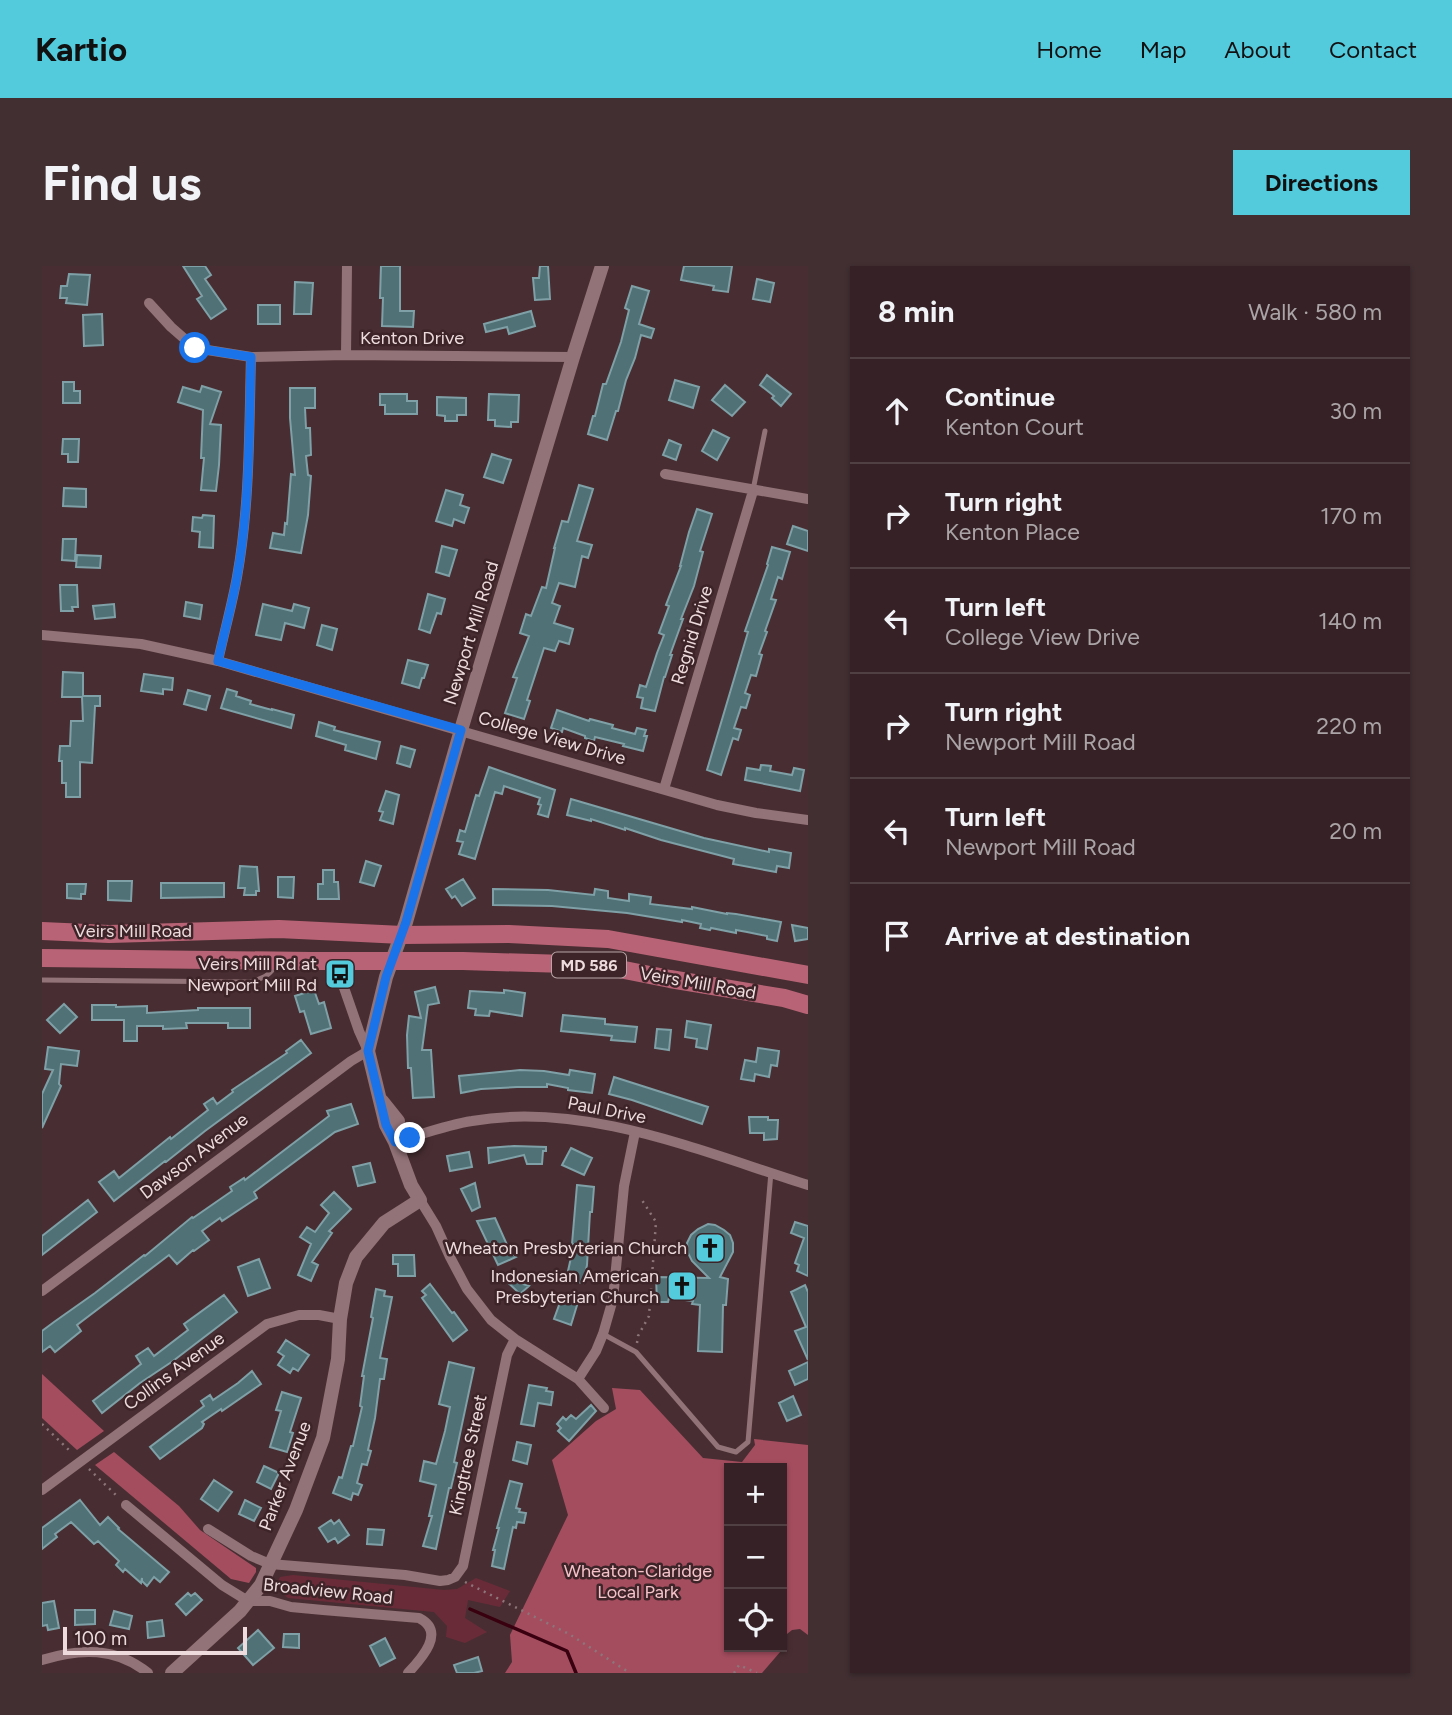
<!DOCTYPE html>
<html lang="en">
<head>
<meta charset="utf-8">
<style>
  :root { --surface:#362226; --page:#412f32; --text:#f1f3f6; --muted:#aaa4a7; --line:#503f43; --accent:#54cadd }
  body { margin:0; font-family:Figtree,sans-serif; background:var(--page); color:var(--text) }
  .controls { position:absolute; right:21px; bottom:21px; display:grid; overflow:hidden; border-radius:0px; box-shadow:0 2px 5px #0004 }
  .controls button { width:63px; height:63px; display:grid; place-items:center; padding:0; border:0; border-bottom:2px solid var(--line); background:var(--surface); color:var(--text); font:35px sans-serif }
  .scale { position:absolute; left:21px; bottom:18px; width:184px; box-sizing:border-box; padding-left:7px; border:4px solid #eddbdd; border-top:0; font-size:19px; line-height:24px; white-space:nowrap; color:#eddbdd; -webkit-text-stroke:5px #3d2428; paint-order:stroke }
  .stop { position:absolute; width:21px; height:21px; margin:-16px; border:5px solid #1a73e8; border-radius:50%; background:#fff }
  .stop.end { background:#1a73e8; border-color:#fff; box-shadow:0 2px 7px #0008 }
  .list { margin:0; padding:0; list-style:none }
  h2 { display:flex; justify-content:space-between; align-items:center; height:91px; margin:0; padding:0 28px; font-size:30px }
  h2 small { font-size:23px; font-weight:400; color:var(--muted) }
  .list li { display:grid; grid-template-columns:46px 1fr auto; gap:21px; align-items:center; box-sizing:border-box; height:105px; padding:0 28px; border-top:2px solid var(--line) }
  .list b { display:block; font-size:26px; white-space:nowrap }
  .list p { margin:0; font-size:23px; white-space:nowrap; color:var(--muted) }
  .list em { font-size:23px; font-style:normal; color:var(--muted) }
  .icon { flex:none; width:38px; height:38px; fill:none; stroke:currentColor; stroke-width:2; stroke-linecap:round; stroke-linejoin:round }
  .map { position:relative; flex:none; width:766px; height:1407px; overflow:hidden; border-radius:0px }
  header { display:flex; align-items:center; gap:42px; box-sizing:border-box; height:98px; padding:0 35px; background:var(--accent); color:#111 }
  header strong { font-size:33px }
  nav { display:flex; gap:38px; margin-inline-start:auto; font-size:24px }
  .intro { display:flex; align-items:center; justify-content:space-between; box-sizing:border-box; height:168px; padding:0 42px }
  h1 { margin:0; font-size:49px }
  .button { padding:18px 32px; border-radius:0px; background:var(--accent); color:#111; font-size:24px; font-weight:700 }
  main { display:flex; gap:42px; padding:0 42px }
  aside { flex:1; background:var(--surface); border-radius:0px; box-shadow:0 2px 5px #0004 }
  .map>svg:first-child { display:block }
  .green { fill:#6a2b39 }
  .forest { fill:#a44d5f; fill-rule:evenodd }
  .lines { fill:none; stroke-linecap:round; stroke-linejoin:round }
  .stream { stroke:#390010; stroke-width:3.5 }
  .building { fill:#507176; stroke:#7ea0a6; stroke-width:2 }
  .path { stroke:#8d767a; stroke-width:2.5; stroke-dasharray:2 5; stroke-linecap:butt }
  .service { stroke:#927378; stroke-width:5 }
  .minor { stroke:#927378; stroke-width:10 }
  .tertiary { stroke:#927378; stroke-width:14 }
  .primary { stroke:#b96376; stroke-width:18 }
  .route { stroke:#1a73e8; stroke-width:9 }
  .labels { text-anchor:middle; stroke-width:5; stroke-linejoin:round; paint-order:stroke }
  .shield { fill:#3d2428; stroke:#b8a4a7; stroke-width:2 }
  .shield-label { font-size:16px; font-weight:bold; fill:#eddbdd }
  .street-label { font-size:18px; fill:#eddbdd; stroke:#3d2428 }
  .poi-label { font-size:18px; fill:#eddbdd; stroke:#3d2428; text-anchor:end }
  .park-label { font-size:18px; fill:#f5c2c9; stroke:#3d2428 }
</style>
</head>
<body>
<header>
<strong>Kartio</strong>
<nav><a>Home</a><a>Map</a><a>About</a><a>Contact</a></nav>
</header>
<div class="intro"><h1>Find us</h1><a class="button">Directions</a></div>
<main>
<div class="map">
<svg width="766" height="1407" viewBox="0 0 766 1407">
  <rect width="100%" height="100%" fill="#482e32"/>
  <path class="green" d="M251,1309l151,15 13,-1 19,-11 34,13 -10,16 -32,-7 -3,18 22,14 -22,11 -19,-6 1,-11 -13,-14 -146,-14 -13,-10 5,-11z"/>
  <path class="forest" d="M0,1108l62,57 -27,19 -35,-32z
    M570,1122l28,2 63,68 39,4 13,-17 -1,-6 54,6v190l-8,-6 -8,1 -5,4v10l-25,29h-257l7,-11 -2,-27 58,-120 -16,-55 44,-39 20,-12zM687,1202h53v179h-53z
    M72,1186l65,54 21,24 56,38v4l-7,11 -18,-4 -136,-114z"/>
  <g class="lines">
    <path class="stream" d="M428,1343l97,42 9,22"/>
  </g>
  <path class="building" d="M141,0h22l6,9 -6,4 21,30 -15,10 -14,-20 5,-3z
    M339,0h19v45h14l-1,16 -31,-1 1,-28h-3z
    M498,0h8l2,33 -15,1 -2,-22h6z
    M642,0h48l-4,26 -15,-2 1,-4 -33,-6z
    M27,8l21,1 -3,30 -21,-2 1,-5h-7l1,-12h6z
    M715,13l17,4 -4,19 -17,-3z
    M253,16l18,1 -2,31h-17z
    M590,20l17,5 -10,33 15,5 -3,9 -10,-3 -6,23 -9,22 -8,31h-2l-9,29 -19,-6 5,-18h2l8,-32h3l15,-42 8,-32 -4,-2z
    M216,39h22v19h-22z
    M489,45l4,15 -26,8 -2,-7 -21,5 -2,-8z
    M60,48l1,31 -19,1 -1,-31z
    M725,109l24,19 -10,12 -9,-8 2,-2 -14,-11z
    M633,114l24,7 -6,21 -24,-8z
    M21,116h11v9h6v12h-17z
    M683,119l20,17 -13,14 -20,-16z
    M160,120l19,6 -11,32 11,1 -2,40 -3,26 -15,-1 3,-32h-3l2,-48 -25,-8 5,-15 17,5z
    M248,122h25v20h-10l1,20h4l1,27 -5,1 2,19 3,1 -3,39 -7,38 -31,-5 3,-15 11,2 1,-12 2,1 4,-50 4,1 -5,-57z
    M338,128h27v7h10v13h-32v-9h-5z
    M447,128l30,1 -1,27h-7v5l-16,-1v-6h-7z
    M395,131l29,1v17h-9v6h-12v-5l-8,-1z
    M671,164l16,8 -12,22 -15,-9z
    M21,173h16l-1,23h-10v-8h-6z
    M627,174l12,5 -5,15 -13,-5z
    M450,188l19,6 -8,23 -19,-6z
    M537,219l14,4 -16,52 15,4 -4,13 -6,-2 -7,31 -16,-4 -7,20 8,3 -6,17 19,6 -4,15 -10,-3 -4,10 -11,-3 -17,52 3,1 -6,18 -19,-6 12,-35 -4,-1 16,-41 -9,-3 6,-19 5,2 11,-29 4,1 9,-40h-1l8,-27 6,1z
    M22,222l22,1v18l-23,-1z
    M404,224l17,5 -3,10 9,3 -5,15 -10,-4 -2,7 -16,-5z
    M655,243l15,5 -12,37 3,1 -9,34 -13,33h2l-13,36h2l-7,22h-1l-9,34 -14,-3 2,-10 -6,-1 3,-12 6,2 11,-34 7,-18 -5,-2 10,-27 -3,-1 15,-39h-1l9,-34z
    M161,249l11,1 -1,32 -14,-1 1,-15 -8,-1 1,-14 9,1z
    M751,260l15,5v20l-21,-7z
    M21,273h13l-1,22 -13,-1z
    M400,280l15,4 -8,26 -13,-4z
    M730,281l18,5 -8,27 -4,-2 -7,22 5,1 -11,31 2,1 -8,22 3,1 -6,21 -5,-1 -6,18 5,2 -4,13 -5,-1 -7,21 7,2 -3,10 -5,-2 -12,37 -14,-5 41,-138 -3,-1 23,-66 -1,-1z
    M35,289l24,1 -1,12 -24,-1z
    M18,319h17l1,22h-6l1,4h-12z
    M386,328l17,5 -4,15 -4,-1 -7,20 -11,-4z
    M144,336l16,3 -2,14 -16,-3z
    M72,338l1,13 -20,2 -2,-13z
    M221,338l29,7 2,-7 15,4 -5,20 -19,-5 -4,17 -25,-5z
    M280,359l15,4 -5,21 -15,-5z
    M366,394l20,5 -4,13h-2l-3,10 -17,-5z
    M21,406l20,1v23h17v10h-5l-3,57 -12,-1v35h-14v-14h-4v-22h-3l1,-15h10l1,-25h12l-1,-24h-20z
    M102,408l29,4 -1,12 -9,-1v5l-22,-3z
    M185,423l10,3 -1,4 15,5 -1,3 22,6v-1l22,6 -3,13 -70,-20z
    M146,424l22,6 -4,14 -22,-6z
    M515,444l32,11 1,-2 23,6 -1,3 23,6 2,-6 9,2 -2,6h3l-4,15 -20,-5 1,-2 -29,-7 -1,4 -9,-3v-2l-22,-8 -1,4 -11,-4z
    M277,456l16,5 -1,3 46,12 -4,17 -31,-9 1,-5 -30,-9z
    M359,480l14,4 -5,17 -13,-4z
    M719,499l10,1 -1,5 22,4 2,-7 10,2 -4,21 -55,-11 2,-12 13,2z
    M447,501l66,23 -7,27 -10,-3 3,-9 -3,-1 2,-6 -36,-12 -2,8 -7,-2 -20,67 -16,-5 4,-12 -6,-1 3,-11 5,2 11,-37 3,1z
    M344,525l13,4 -6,29 -13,-4 3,-8 -4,-1z
    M529,533l133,39 65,14v-3l22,4 -2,15 -12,-2 -1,6 -43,-8 1,-5 -73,-19 -36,-12v2l-34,-11v2l-24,-6z
    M324,595l15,5 -7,20 -14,-4z
    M198,600l17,1 2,24h-3v4h-12l1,-7h-7z
    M281,604h11v12h4l1,17h-21v-15h5z
    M236,611h16l-1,21 -15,-1z
    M421,613l12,19 -13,8 -7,-10 -3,2 -6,-9z
    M66,615h24l-1,20 -23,-1z
    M119,617h63v14l-63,1z
    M25,618h19l-1,10h-4v5l-14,-1z
    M451,623l55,1 46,5 1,-6 13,2v7l21,3v-7l22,3 -1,7 42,5v-2l35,7v-1l9,1 45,8 -4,19 -10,-2v-3l-20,-4 -11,-2v3l-25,-5 -1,2 -10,-2 1,-4 -19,-4v2l-55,-9 -75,-7 -59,-1z
    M750,659l16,3v11l-13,2z
    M393,721l4,16 -11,2 -6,45h9l3,47 -21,1 -2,-30h-3l-1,-33 2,-19 12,2 -6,-26z
    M272,724l5,14 5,-2 7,26 -20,6 -7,-23 -4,1 -5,-16z
    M462,724l21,3 -3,23 -32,-5 -1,5 -14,-1 1,-6 -8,-1 2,-17 34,2z
    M22,738l13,13 -17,16 -13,-13z
    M50,739h24v2l31,-1v7l51,-3v-2h52v20h-22v-5h-42l1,5 -24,1v-3h-26v15h-13v-21h-32z
    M521,749l42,4v5l32,3 -2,15 -24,-2 1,-4 -51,-5z
    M645,755l24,4 -4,24 -11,-2 1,-8 -12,-2z
    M615,763l14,1 -2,20 -14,-2z
    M259,774l10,13 -106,78 -39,31 -1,-1 -51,40 -15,-19 15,-11 5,7 51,-41 1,2 37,-29 -4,-6 9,-6 4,6 16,-12 -1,-2 55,-37 -1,-2z
    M6,781l31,4 -2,15 -16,-2 -2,20 2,2 -19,42v-34l11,-24 -8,-1z
    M716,782l21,3 -2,15 -6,-1 -2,12 -14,-3 -1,7 -13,-2 4,-19 11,2z
    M478,804l24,1 25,4 1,-5 25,4 -3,19 -24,-3v-2l-21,-4v3h-30l-36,2 -20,4 -2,-17z
    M572,811l94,30 -6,17 -70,-24 -23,-6z
    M309,838l7,20 -23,8 -81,60 3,6 -35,23 -2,-3 -18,13 7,9 -15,11 -1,-1 -16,14 -8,-9 -92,70 4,6 -26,21 -5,-6 -8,6v-21l12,-9 41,-29 49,-38 1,1 47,-39 1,1 39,-27 -2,-4 14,-9 1,2 84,-64 -2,-5z
    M707,851h19v3h10l-1,19 -13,1v-7h-14z
    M472,880l32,1v4h-3l-1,13h-15l-3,-9 -35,8 -1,-15z
    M529,882l21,10 -8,17 -22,-10z
    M427,886l3,15 -22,4 -3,-15z
    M328,897l5,19 -17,4 -5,-19z
    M433,917l5,24 -8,4 -11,-22z
    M535,919l17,2 -2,25h-2l-3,53 -4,18 -17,-3 8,-36h-2z
    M292,926l17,17 -22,22 3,2 -20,29 6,3 -7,16 -13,-6 13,-31 -11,-7 7,-10 8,5 14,-19 -8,-8z
    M46,934l9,12 -55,43v-19z
    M453,952l13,29 -1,1 9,9 -18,8 -21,-44z
    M753,956l13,4v50l-11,-5 2,-6 -4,-2 9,-25 -13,-5z
    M666,958l7,1 9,5 6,5 3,8v9l-13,25 8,2 -2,26h-3l-1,47 -24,-1 2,-46 -8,-1 1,-3 -24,-3 -1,4h-11l-1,-25 53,1 -17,-17 -4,-8 -1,-10 4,-8 7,-6z
    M351,989h21l1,21h-17v-12h-5z
    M217,993l11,29 -22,8 -10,-29z
    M460,1011l27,9 -9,8z
    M388,1018l22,29 2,-1 13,18 -14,11 -31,-43 4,-3 -4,-4z
    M763,1019l3,7v68l-13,-29 11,-4 -15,-35z
    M334,1023l9,2 -1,5 8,1 -12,61 7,1 -3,20h-4l-5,39 -7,32 3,1 -4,14 -5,-1 -5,19 5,2 -4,10 -5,-2 -2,7 -18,-7 6,-16 3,1 9,-32h2l9,-39 -2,-1 4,-30h-2l11,-58 -2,-1z
    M182,1029l13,17 -64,49 -33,22 -38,30 -9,-12 48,-37 -5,-8 12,-8 6,8 34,-26 -4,-6z
    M520,1031l16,5 -7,23 -17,-6z
    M244,1074l23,15 -11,16 -5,-3 -3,5 -12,-8 6,-9 -6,-4z
    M407,1096l25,6 -20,94 3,1 -6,25h-2l-13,61 -13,-3 9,-30h-3l7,-31 -16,-4 4,-20 12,3 9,-33 5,-24 -11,-3z
    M766,1096v17l-13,6 -6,-14z
    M210,1105l9,13 -39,27 -1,-2 -19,13 2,2 -2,4 -42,31 -10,-12 54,-41 -3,-5 9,-6 3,5 25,-17z
    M487,1119l18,3 -1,3 7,1 -2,13 -13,-2 -4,23 -13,-2z
    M240,1126l19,6 -11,34 3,1 -6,19 -17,-5 11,-36 -5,-1z
    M751,1130l8,19 -14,6 -8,-18z
    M549,1139l5,6 -27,30 -11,-10 3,-3 -4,-4 6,-7 3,3 5,-5 5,4z
    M475,1176l14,3 -4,19 -14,-4z
    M222,1200l15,7 -8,16 -14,-7z
    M172,1214l18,12 -14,19 -17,-12z
    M468,1215l12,3 -6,24 4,1 -1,3 7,1 -2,10 -7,-1 -1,6 -3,-1 -9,42 -12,-3 3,-16h-2l6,-22h-2z
    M38,1234l20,25 8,-8 11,11 -1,1 51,43 -9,10 -6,-5 -7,9 -5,-5v-3l-1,5 -16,-14 -2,3 -7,-7 3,-4 -21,-20 -4,3 -23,-22 -16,12 2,3 -15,12v-21z
    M203,1234l16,8 -7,13 -15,-7z
    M289,1254l3,4 5,-4 10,15 -11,8 -3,-5 -7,4 -9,-14z
    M326,1263l16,1 -2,15 -15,-1z
    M146,1327l3,3 4,-3 7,7 -16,15 -10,-11z
    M12,1335l5,27 -11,2 -1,-5 -5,1v-23z
    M33,1344h20v14l-20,1z
    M72,1345l18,5 -3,13 -19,-4z
    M120,1354l2,16 -16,2 -1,-16z
    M216,1364l16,18 -21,17 -15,-17z
    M242,1368h15v14l-16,-1z
    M343,1372l10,20 -15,8 -10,-20z
    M436,1391l4,14 -8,2h-17l-3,-8z"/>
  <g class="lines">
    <path class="path" d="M595,1077l1,-7 11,-20 7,-94 -16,-25
      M0,1158l30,29
      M47,1203l30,29
      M423,1316l104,52 61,39
      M692,1407l5,-8 18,8"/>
    <path class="service" d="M711,224l12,-59
      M0,714l208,2c13,-4 20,-6 27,-19
      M561,1068l33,18 82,95 18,5 12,-10 23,-270"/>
    <path class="minor" d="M107,37l22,24 24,21 56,9 95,-2 227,2
      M304,89l1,-89
      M623,208l143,25
      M0,369l99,9 77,17 499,144 39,8 52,7
      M176,395c6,-28 14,-56 19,-84 13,-72 12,-147 14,-220
      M622,523l89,-298
      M353,876c25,-7 51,-17 77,-21 112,-20 230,31 336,64
      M378,934l16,26 14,31 17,32 24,31 24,19 63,40 26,29
      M0,1025l309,-230 17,-10 -9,-20 -17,-49
      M536,1113l18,-28 7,-17 10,-35 11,-113 11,-54
      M0,1224l225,-166 32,-9h20l21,4
      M84,1239l96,80 26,16h22l21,6 32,3 96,8c27,14 3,40 -11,55
      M166,1263l43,27 19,8 135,11 35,6 8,-1 7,-3 8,-11 44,-211 8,-16
      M0,1394c38,-12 74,-13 106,13"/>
    <path class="tertiary" d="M340,835l16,20 -3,21
      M130,1407l68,-62 21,-26 35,-75 27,-72 15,-79 2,-40 6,-36 10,-26 28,-34 36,-23 -9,-15 -16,-43 -9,-17 -18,-74 18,-74 20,-55 55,-192 112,-373 29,-91"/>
    <path class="primary" d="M0,665l67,3 170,-5 123,6 107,-1 99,5 200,36
      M0,692l268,3h153l136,4 71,14 114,19 24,7"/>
  </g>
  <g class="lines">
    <path class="route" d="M153,82l56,9c-2,73 -1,148 -14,220 -5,28 -13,56 -19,84l243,69 -55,192 -20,55 -18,74 18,74 9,17 15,-4"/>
  </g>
  <defs>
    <g id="bus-square" transform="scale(1.575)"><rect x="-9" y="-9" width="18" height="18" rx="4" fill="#54cadd" stroke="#3d2428"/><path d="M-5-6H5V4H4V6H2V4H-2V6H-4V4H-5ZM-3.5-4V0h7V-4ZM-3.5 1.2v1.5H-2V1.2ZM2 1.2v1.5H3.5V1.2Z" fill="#111"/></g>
    <g id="church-square" transform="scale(1.575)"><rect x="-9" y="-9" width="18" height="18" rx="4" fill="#54cadd" stroke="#3d2428"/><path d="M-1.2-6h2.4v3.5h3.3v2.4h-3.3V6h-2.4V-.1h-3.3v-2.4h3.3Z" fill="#111"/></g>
  </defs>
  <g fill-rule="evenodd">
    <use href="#bus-square" x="298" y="708"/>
    <use href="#church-square" x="668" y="982"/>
    <use href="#church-square" x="640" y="1020"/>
  </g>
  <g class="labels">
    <rect class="shield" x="510" y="686.5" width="74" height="25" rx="5"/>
    <g class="shield-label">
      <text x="547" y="705">MD 586</text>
    </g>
    <g class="street-label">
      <text x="370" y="78">Kenton Drive</text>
      <text transform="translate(429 367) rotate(-73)" y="6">Newport Mill Road</text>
      <text transform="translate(650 369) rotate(-73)" y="6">Regnid Drive</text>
      <text transform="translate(510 472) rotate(16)" y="6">College View Drive</text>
      <text x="91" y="671">Veirs Mill Road</text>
      <text transform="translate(656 717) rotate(10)" y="6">Veirs Mill Road</text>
      <text transform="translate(565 844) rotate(11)" y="6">Paul Drive</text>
      <text transform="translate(152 890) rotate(-37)" y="6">Dawson Avenue</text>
      <text transform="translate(132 1105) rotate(-36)" y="6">Collins Avenue</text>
      <text transform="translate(426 1189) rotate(-78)" y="6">Kingtree Street</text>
      <text transform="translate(243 1210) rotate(-69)" y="6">Parker Avenue</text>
      <text transform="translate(286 1325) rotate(6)" y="6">Broadview Road</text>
    </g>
    <g class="poi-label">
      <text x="275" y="704">Veirs Mill Rd at<tspan x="275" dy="21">Newport Mill Rd</tspan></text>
      <text x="645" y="988">Wheaton Presbyterian Church</text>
      <text x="617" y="1016">Indonesian American<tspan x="617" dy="21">Presbyterian Church</tspan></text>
    </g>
    <g class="park-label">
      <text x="596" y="1311">Wheaton-Claridge<tspan x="596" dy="21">Local Park</tspan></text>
    </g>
  </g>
</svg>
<div class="controls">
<button>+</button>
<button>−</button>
<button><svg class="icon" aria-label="locate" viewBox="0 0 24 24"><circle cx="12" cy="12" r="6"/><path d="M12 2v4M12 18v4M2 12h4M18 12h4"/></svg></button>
</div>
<div class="scale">100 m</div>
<div class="stop" style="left:153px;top:82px"></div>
<div class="stop end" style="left:368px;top:872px"></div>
</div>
<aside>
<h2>8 min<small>Walk · 580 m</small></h2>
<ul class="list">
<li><svg class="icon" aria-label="ahead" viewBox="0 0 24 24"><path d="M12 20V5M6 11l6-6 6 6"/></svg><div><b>Continue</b><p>Kenton Court</p></div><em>30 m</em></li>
<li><svg class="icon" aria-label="right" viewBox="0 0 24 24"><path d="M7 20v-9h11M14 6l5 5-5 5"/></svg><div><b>Turn right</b><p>Kenton Place</p></div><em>170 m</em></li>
<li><svg class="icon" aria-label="left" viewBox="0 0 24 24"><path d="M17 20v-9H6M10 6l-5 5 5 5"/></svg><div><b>Turn left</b><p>College View Drive</p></div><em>140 m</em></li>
<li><svg class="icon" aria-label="right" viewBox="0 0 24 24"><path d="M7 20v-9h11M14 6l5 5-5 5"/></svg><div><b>Turn right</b><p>Newport Mill Road</p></div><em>220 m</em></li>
<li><svg class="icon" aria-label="left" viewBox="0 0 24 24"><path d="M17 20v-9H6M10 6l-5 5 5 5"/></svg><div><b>Turn left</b><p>Newport Mill Road</p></div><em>20 m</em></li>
<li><svg class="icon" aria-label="arrive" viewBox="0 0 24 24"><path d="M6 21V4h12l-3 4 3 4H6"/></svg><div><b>Arrive at destination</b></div></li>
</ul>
</aside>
</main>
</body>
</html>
